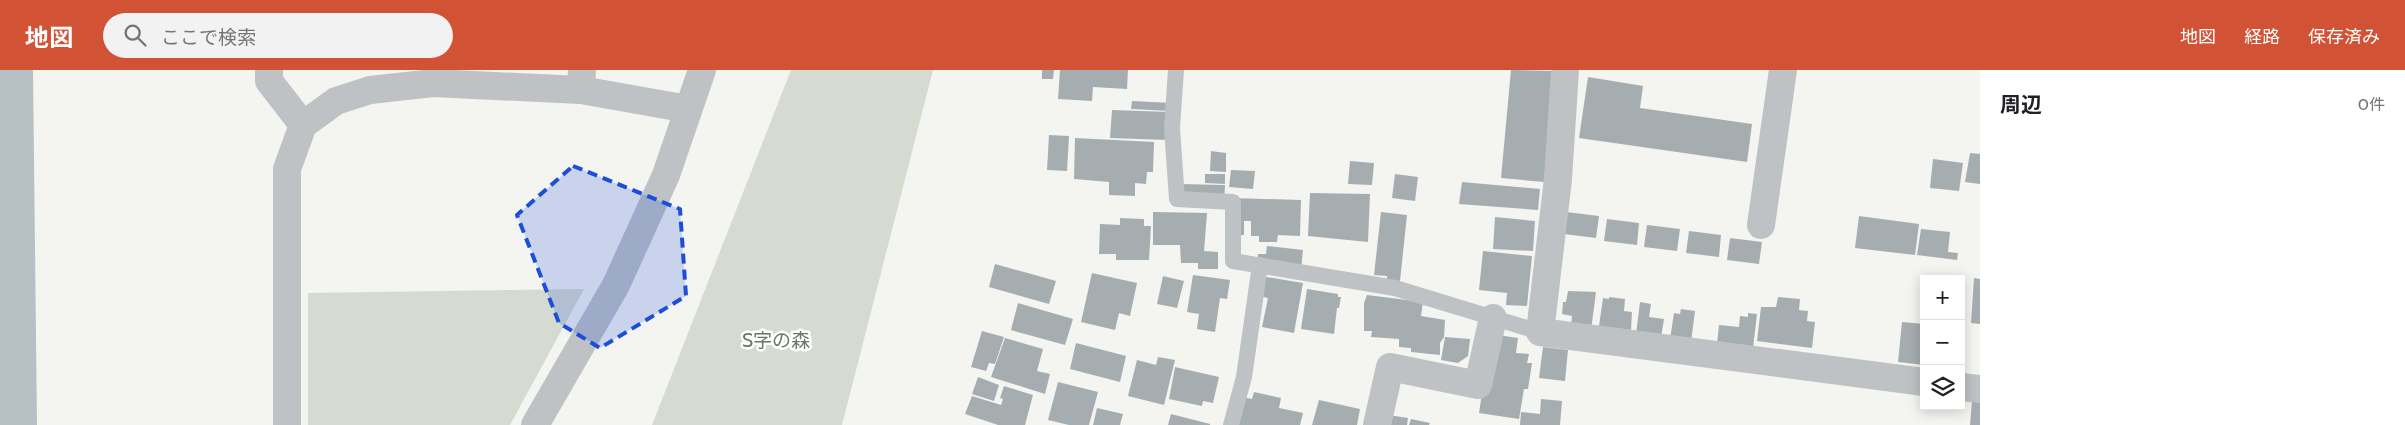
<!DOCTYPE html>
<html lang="ja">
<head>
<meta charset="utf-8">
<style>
  :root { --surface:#fff; --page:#f2f2f2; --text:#202124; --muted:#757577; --line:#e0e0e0; --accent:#d15234 }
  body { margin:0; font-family:Cabin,"Noto Sans JP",sans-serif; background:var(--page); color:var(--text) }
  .controls { position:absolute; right:15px; bottom:15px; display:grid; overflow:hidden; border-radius:0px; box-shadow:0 2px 12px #0003 }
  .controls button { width:45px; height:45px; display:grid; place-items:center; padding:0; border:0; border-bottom:1px solid var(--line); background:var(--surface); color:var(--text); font:25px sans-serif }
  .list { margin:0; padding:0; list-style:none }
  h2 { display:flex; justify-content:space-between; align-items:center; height:65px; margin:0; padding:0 20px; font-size:21px }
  h2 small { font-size:16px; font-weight:400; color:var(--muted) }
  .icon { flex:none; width:28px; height:28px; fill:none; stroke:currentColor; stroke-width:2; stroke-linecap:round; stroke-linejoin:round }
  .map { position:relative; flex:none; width:1980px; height:355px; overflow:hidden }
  header { display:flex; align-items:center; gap:30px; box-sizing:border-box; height:70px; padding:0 25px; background:var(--accent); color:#fff }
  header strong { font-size:24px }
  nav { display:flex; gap:28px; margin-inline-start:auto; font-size:18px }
  .search { width:350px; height:45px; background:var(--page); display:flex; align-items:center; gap:12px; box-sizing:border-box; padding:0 18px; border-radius:28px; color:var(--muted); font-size:19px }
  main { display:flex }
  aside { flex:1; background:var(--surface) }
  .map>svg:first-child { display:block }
  .green { fill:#d6dbd2 }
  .water { fill:#b7c1c5 }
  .building { fill:#a6adb1 }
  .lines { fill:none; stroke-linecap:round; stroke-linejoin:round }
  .service { stroke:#bec2c5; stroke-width:16 }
  .minor { stroke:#bec2c5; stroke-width:28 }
  .tertiary { stroke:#bec2c5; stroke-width:28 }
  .marked { fill:#1d4ed8; fill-opacity:0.2; stroke:#1d4ed8; stroke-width:4; stroke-dasharray:10 6; stroke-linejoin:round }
  .labels { text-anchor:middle; stroke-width:5; stroke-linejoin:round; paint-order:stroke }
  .park-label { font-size:19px; fill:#697764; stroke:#fff }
</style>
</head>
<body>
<header>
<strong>地図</strong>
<div class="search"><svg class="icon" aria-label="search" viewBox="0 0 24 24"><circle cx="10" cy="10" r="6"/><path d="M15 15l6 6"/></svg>ここで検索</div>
<nav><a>地図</a><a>経路</a><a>保存済み</a></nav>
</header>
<main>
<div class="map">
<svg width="1980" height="355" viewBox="0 0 1980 355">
  <rect width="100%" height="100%" fill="#f4f4f1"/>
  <path class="green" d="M791,0h142l-91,355h-190z
    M584,219l-74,136h-202v-132z"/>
  <path class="water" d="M0,0h33l4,355h-37z"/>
  <path class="building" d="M1042,0h12l-1,9h-11z
    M1060,0h68l-1,19 -34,-2 -1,14 -34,-2z
    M1511,0l43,1 -10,111 -43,-4z
    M1588,7l55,9 -3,22 112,16 -5,38 -168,-24z
    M1132,31l40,2 -1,8 -40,-2z
    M1112,40l58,2 -2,28 -58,-2z
    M1049,65l20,1 -2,35 -20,-1z
    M1075,68l79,4 -1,30h-6l-1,12 -11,-1v13l-26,-1v-13l-35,-3z
    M1211,81l15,2v19l-16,-1z
    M1970,83l10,1v30l-15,-2z
    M1933,89l30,4 -4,28 -29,-3z
    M1350,91l24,2 -2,22 -24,-1z
    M1231,100l24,1 -2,18 -24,-2z
    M1205,104h20v10l-20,-1z
    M1395,104l23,3 -3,24 -23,-3z
    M1462,112l78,7 -2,21 -79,-6z
    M1180,114l45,1 -1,18 -44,-1z
    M1310,123l60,1 -2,48 -60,-6z
    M1231,128l70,2 -1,36 -22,-1 -1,7h-18v-6h-8v-15h-7v14h-14z
    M1153,142l54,1 -3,38 14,1v17h-20v-6h-17l-1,-18h-27z
    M1381,142l26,3 -7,66 -13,-1v-4l-13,-1z
    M1566,142l33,4 -3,22 -32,-4z
    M1859,146l60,8 -4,31 -60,-7z
    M1495,147l40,4 -2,30 -40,-2z
    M1120,148l24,1v7h7l-2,34h-33v-6h-17l1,-30 20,1z
    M1607,149l32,4 -2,22 -33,-4z
    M1647,155l33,4 -3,22 -33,-4z
    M1921,159l29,3 -2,20 10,1 -1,7 -40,-5z
    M1689,161l32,4 -2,22 -33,-4z
    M1730,168l32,4 -3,22 -32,-4z
    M1267,176l36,4 -2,20 -44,-4 1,-12h8z
    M1483,181l49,5 -5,50 -21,-1 1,-12 -28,-3z
    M995,194l61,17 -7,23 -60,-17z
    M1092,203l45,10 -7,33 -11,-3 -4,17 -34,-8z
    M1193,205l37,5 -3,19 -7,-1 -5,34 -18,-3 2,-15 -12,-2z
    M1254,205l49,8 -9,50 -32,-6 6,-29 -18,-4z
    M1163,206l21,5 -7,27 -20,-4z
    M1974,208l6,1v45l-9,-1z
    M1307,219l31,5v3h3l-2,11h-2l-3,26 -33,-5z
    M1568,221l28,1 -5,38 -20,-2 1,-12 -10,-2 1,-12h3z
    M1367,225l56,7 -2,14 24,4 -1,17 -4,6v12l-29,-3v-4l-12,-1v-8l-28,-2 1,-6h-8v-28z
    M1609,227l16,2 -1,12 8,1 -1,18 -32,-4 4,-28 6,1z
    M1778,227l22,2 -1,11 9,1 -1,10 8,1 -3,26 -55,-7 4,-34h15z
    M1640,232l11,2 -2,13 15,2 -3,19 -25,-4z
    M1018,233l55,16 -8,26 -54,-15z
    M1681,239l14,2 -4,31 -21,-3 4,-26 6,1z
    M1748,243l9,1 -4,34 -36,-4 2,-19 20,2 1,-11 8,1z
    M1902,252l22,2v41l-26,-3z
    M982,261l22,6 -9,27 -6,-1 -3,8 -15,-4z
    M1491,264l27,4 -2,15 13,1 -2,9h5l-4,26h-4l-5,30 -40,-6z
    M1445,267l25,2 -2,17 -10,7 -17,-3z
    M1005,268l38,11 -6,22 13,3 -5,20 -54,-17z
    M1076,273l50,13 -6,26 -50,-13z
    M1543,277l25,3 -3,31 -26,-3z
    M1158,287l17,3 -11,45 -36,-9 9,-36 19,5z
    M1175,297l44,10 -6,26 -10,-2 -1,5 -33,-7z
    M978,307l21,8 -5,16 -22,-7z
    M1058,312l40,10 -9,33h-20l-21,-5z
    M1004,316l29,9 -8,30h-27l-33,-11 7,-18 29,9 2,-6 -3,-1z
    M1254,322l27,6 -2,10 24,5 -3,12h-65l7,-28 10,2z
    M1541,329l21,2 -2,24h-40l1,-13 19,2z
    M1319,330l41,9 -3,16h-45z
    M1972,331l8,1v23h-10z
    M1097,338l26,6 -3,11h-27z
    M1171,344l39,10v1h-42z
    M1382,344l26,4 -1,7h-27z
    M1411,349l19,4 -1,2h-20z"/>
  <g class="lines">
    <path class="service" d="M1176,0l-4,58 5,71 56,3v59l162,27 145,44
      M1231,355l13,-48 16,-112"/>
    <path class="minor" d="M269,0v11l34,44
      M1565,0l-7,109 -18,153 384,50
      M581,20l1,-20
      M1761,155l22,-155
      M1961,317l19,2
      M1377,355l13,-58 88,18 15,-67"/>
    <path class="tertiary" d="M287,355v-256l16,-44 33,-24 34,-11 63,-7 148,7 107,19
      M535,355l81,-140 50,-110 36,-105"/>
  </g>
  <path class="marked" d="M573,96l107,43 6,87 -86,52 -41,-25 -42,-108z"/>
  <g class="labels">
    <g class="park-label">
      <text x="776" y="277">S字の森</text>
    </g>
  </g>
</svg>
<div class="controls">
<button>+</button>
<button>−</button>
<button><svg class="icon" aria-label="layers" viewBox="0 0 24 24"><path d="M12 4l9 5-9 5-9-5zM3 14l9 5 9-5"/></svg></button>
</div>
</div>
<aside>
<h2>周辺<small>0件</small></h2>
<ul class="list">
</ul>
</aside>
</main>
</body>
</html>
